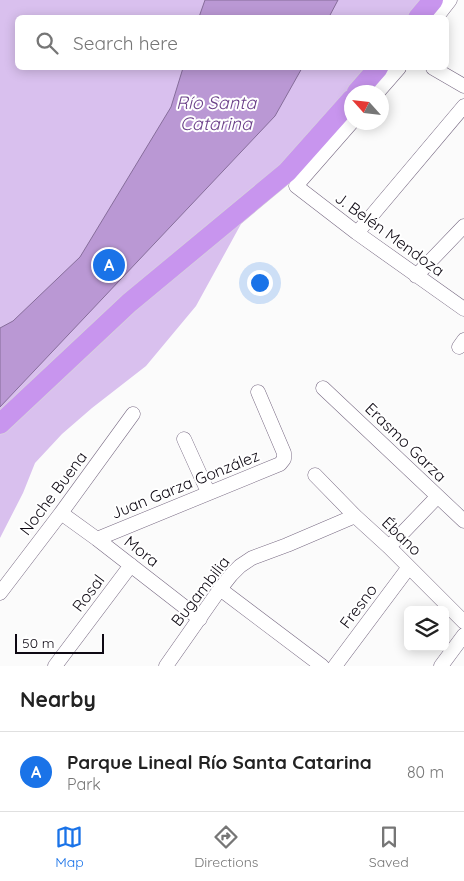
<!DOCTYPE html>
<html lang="en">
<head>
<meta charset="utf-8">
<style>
  :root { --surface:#fff; --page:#f6f6f6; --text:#222; --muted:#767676; --line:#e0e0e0; --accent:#1a73e8 }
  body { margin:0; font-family:Quicksand,sans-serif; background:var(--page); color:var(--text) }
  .controls { position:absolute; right:15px; bottom:15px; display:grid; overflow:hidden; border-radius:8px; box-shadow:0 2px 12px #0003 }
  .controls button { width:45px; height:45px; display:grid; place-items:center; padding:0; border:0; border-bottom:1px solid var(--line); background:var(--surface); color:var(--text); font:25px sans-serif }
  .compass { position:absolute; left:344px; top:85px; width:45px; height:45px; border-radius:50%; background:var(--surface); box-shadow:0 2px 12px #0003; rotate:297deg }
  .scale { position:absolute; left:15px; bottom:12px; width:89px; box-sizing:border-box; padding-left:5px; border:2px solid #0e0913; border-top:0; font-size:14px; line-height:18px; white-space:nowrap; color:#0e0913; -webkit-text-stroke:4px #fff; paint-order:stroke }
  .you { position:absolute; left:259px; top:282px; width:18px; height:18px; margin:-12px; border:4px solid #fff; border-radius:50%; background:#1a73e8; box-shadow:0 0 0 8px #1a73e833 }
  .badge { display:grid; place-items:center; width:32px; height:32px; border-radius:50%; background:var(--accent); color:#fff; font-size:16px; font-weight:700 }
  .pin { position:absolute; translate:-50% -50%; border:2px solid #fff; box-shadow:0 1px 5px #0006 }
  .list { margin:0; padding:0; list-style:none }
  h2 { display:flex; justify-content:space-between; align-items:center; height:65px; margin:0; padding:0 20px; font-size:21px }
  h2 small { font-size:16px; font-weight:400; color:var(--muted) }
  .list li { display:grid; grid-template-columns:32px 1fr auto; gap:15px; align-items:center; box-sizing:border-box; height:80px; padding:0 20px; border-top:1px solid var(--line) }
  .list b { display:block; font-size:19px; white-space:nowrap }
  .list p { margin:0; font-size:16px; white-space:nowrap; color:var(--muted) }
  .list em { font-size:16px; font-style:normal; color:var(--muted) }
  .icon { flex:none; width:28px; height:28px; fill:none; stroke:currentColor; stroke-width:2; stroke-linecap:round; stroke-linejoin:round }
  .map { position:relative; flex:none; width:464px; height:666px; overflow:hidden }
  .search { position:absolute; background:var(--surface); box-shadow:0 2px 12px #0003; left:15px; right:15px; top:15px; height:55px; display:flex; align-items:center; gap:12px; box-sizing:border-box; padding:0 18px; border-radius:8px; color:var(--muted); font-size:19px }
  .sheet { height:145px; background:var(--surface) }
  nav { display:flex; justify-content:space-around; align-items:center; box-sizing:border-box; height:70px; border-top:1px solid var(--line); background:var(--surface); font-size:14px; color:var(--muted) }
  nav a { display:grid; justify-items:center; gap:2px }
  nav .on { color:var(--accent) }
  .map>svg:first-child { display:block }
  .green { fill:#d9c0ee }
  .water { fill:#ba98d4; stroke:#866d9a }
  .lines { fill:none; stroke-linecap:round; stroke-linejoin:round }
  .minor-casing { stroke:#786a83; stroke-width:15 }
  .highway-casing { stroke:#d8d8d9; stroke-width:21 }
  .minor { stroke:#fff; stroke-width:14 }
  .highway { stroke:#c895ee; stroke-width:20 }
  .labels { text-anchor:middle; stroke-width:4; stroke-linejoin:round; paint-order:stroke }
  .street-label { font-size:16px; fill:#0e0913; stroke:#fff }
  .water-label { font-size:18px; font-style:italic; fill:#6a3f88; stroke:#fff }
</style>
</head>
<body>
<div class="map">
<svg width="464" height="666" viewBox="0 0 464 666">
  <rect width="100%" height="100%" fill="#fbfbfb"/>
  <path class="green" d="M0,0h434l-12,18h-404v50h363l-112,132 -28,24 -45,82 -50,60 -54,42 -30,26 -27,29 -12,30 -23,45z"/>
  <path class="water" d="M205,0h133l-9,17h-130z
    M183,68h119l-27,48 -275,291v-79l13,-7 67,-64 91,-150z"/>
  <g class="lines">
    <g class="minor-casing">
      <path id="minor" d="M436,18l14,-18
        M433,68l31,18
        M378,92l21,-24
        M352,122l-56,64 61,47 107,76
        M357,233l107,-127
        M416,276l48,-50
        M459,347l5,-7
        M323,388l141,133
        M184,439l24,53
        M315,475l40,41 34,31 75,75
        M61,513l36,26 103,80
        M97,539l183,-75 4,-5v-6l-26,-61
        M389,547l48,-50
        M220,589l102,77
        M0,593l61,-80 72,-99
        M55,666l76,-101
        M166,666l54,-77 11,-14 9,-9 12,-8 35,-13 68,-29
        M335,666l74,-99
        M441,666l23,-31"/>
    </g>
    <g class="highway-casing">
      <path id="highway" d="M418,18l15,-18
        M357,92l21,-24
        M0,424l129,-121 158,-131 65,-73"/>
    </g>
    <use href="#minor" class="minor"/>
    <use href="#highway" class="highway"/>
  </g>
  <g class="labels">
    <g class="street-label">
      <text transform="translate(390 234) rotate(36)" y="6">J. Belén Mendoza</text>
      <text transform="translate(406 442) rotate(44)" y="6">Erasmo Garza</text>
      <text transform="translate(185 484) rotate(-22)" y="6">Juan Garza González</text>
      <text transform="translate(53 493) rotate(-53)" y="6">Noche Buena</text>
      <text transform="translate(402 536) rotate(44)" y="6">Ébano</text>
      <text transform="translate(142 551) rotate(38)" y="6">Mora</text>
      <text transform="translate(200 591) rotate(-52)" y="6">Bugambilia</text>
      <text transform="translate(88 593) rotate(-53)" y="6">Rosal</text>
      <text transform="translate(358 606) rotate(-53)" y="6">Fresno</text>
    </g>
    <g class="water-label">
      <text x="216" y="109">Río Santa<tspan x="216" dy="21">Catarina</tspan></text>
    </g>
  </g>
</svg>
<div class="controls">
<button><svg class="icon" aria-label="layers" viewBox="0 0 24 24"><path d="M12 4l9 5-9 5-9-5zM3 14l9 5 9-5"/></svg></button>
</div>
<svg class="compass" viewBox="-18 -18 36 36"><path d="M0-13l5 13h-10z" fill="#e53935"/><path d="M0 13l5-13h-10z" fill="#767676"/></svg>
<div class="scale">50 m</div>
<div class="you"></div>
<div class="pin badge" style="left:109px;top:265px">A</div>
<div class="search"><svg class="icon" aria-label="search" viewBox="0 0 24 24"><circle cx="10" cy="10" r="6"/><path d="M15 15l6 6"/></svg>Search here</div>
</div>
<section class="sheet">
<h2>Nearby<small></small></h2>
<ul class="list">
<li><span class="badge">A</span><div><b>Parque Lineal Río Santa Catarina</b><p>Park</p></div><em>80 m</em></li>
</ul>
</section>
<nav>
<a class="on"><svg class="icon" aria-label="map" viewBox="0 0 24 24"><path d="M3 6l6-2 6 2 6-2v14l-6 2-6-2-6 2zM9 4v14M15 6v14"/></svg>Map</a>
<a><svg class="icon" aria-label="directions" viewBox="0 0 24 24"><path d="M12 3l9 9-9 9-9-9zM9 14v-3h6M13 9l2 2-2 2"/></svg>Directions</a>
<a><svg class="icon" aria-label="saved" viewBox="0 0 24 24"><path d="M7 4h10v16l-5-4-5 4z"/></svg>Saved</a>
</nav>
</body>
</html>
